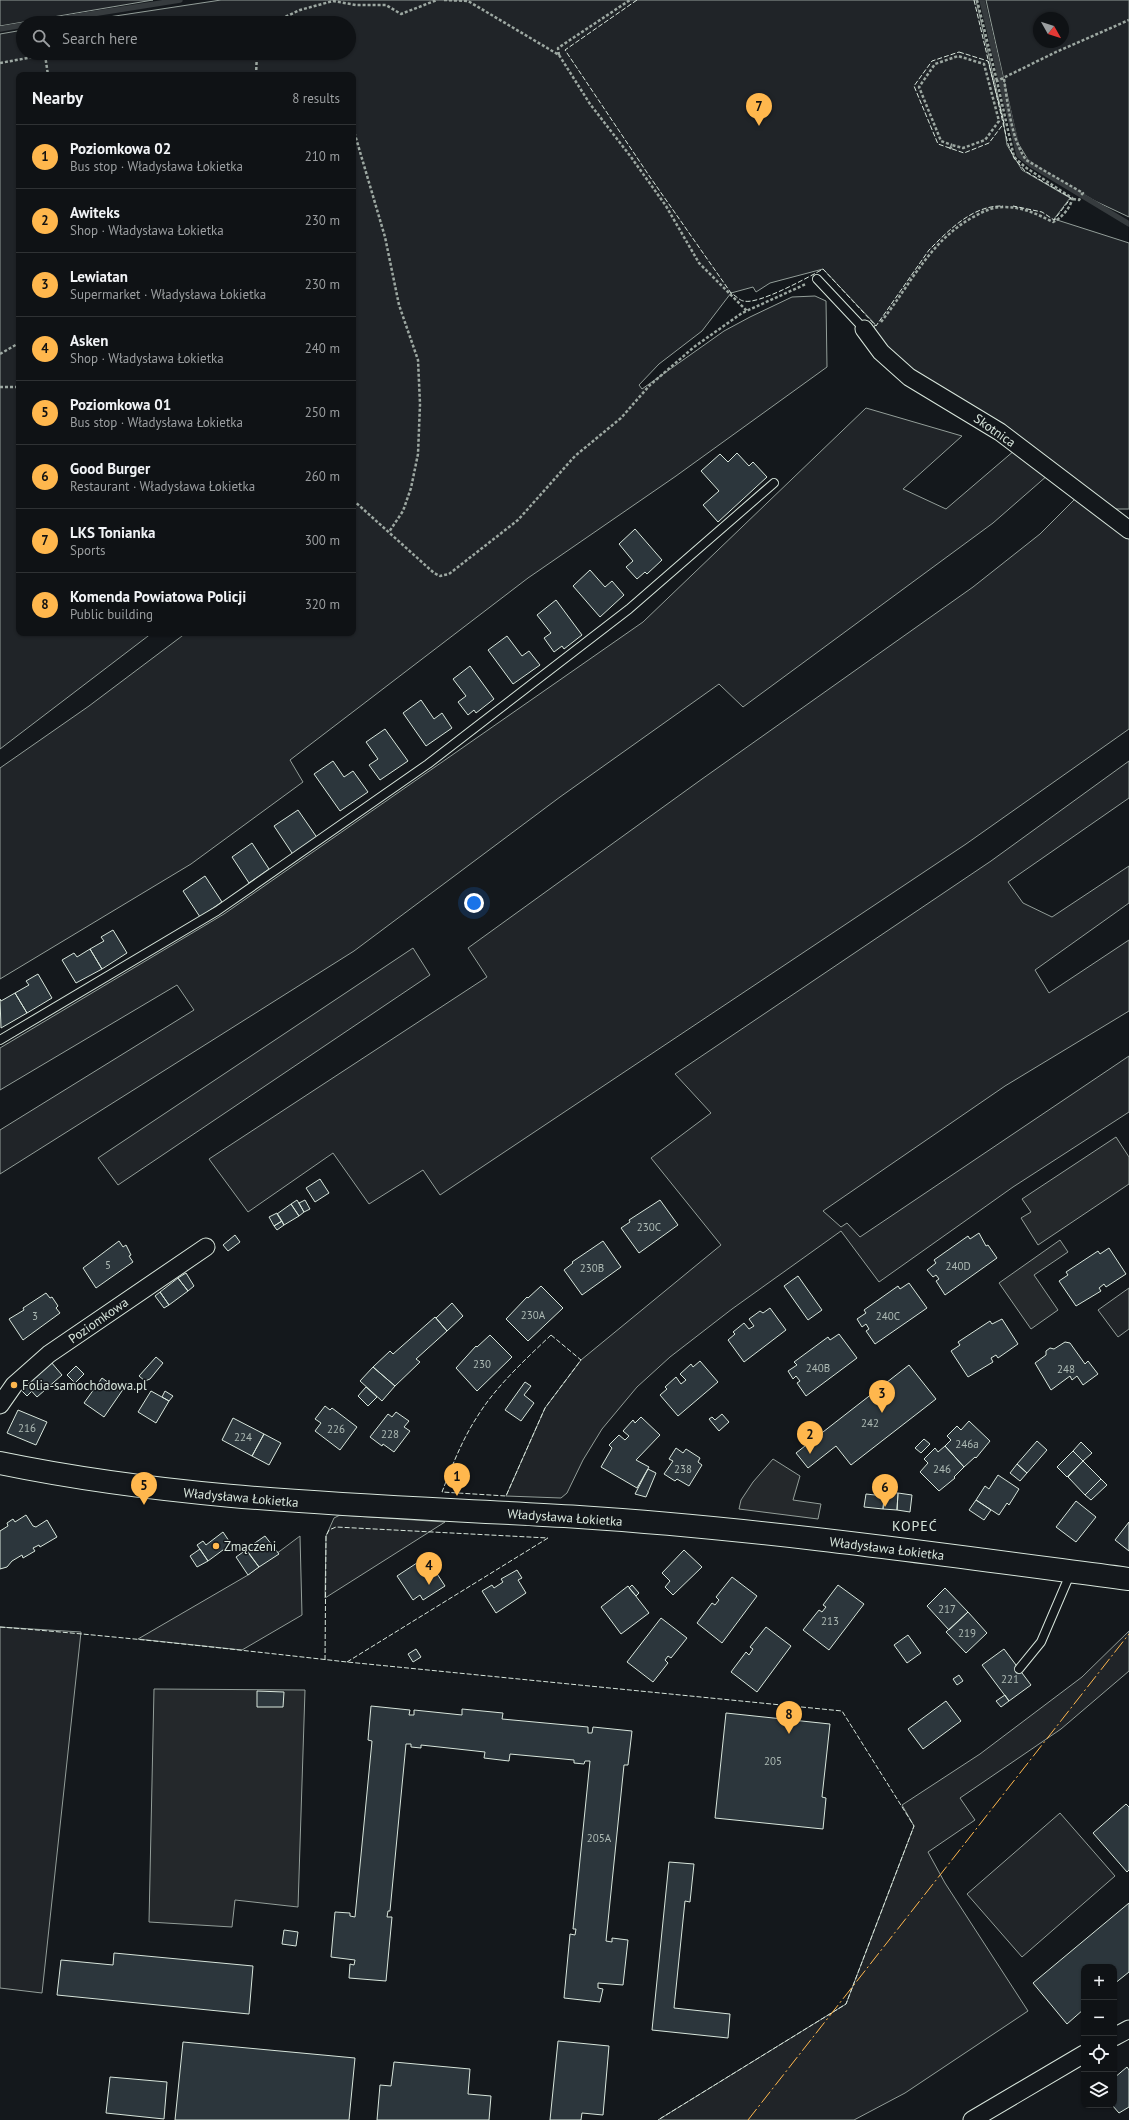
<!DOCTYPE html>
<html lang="en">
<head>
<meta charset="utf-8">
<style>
  :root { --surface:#0f1215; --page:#1d2022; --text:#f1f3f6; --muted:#9b9ea0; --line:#2f3234; --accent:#ffb74d }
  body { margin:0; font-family:"PT Sans",sans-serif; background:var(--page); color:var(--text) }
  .controls { position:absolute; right:12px; bottom:12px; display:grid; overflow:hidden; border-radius:8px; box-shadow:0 1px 3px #0004 }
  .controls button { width:36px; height:36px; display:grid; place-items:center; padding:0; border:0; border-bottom:1px solid var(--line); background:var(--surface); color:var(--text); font:20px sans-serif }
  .compass { position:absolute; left:1033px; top:12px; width:36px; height:36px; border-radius:50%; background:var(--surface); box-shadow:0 1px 3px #0004; rotate:129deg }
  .you { position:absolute; left:474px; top:903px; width:14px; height:14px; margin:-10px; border:3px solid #fff; border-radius:50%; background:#1a73e8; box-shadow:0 0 0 6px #1a73e833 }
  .badge { display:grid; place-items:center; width:26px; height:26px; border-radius:50%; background:var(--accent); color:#111; font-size:13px; font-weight:700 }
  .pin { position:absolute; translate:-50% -33px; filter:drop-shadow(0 1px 2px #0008) }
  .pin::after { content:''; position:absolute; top:21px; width:14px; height:12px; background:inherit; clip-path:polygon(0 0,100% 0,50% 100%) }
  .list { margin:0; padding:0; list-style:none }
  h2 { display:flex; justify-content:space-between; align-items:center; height:52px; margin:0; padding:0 16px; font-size:17px }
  h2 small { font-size:13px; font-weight:400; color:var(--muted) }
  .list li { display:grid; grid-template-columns:26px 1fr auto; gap:12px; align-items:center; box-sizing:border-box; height:64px; padding:0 16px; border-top:1px solid var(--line) }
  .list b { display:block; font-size:15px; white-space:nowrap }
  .list p { margin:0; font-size:13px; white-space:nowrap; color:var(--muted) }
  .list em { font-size:13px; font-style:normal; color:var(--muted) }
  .icon { flex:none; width:22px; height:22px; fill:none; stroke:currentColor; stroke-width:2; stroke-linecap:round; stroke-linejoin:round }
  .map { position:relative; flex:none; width:1129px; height:2120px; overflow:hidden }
  .search { position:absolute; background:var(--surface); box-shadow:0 1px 3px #0004; left:16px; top:16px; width:340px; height:44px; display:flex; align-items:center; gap:10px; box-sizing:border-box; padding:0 14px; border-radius:22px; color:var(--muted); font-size:15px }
  .panel { position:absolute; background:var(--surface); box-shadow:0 1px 3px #0004; left:16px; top:72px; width:340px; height:564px; border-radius:8px }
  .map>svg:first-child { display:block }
  .green { fill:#202428; stroke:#939e99; fill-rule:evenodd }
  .parking { fill:#24282b; stroke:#939e99 }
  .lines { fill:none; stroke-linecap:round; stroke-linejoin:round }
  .stream { stroke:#363b3e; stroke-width:5.5 }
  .building { fill:#2c363c; stroke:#d8e6dc }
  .lane-casing { stroke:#d8e6dc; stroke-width:10 }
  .street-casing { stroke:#d8e6dc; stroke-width:19 }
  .secondary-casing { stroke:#d8e6dc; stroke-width:24 }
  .path { stroke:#9da8a2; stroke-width:2.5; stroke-dasharray:3 2; stroke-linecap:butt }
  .lane { stroke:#14181c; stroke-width:8 }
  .street { stroke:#14181c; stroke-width:17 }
  .secondary { stroke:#14181c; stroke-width:22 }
  .fence { stroke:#d8e6dc; stroke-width:1; stroke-dasharray:5 2; stroke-linecap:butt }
  .power { stroke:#ffb74d; stroke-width:1; stroke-dasharray:14 3 2 3; stroke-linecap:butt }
  .poi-dot { fill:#ffb74d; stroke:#14181c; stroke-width:1.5 }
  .labels { text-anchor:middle; stroke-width:3; stroke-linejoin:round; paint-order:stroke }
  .number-label { font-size:11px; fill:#adbab4 }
  .street-label { font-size:13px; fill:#d8e6dc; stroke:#14181c }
  .poi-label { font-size:13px; fill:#d8e6dc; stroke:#14181c; text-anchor:start }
  .neighbourhood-label { font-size:14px; letter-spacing:1px; fill:#d8e6dc; stroke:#14181c }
</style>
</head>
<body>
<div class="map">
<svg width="1129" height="2120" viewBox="0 0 1129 2120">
  <rect width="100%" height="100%" fill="#14181c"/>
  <path class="green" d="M0,0h153l-153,26z
    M221,0h755l27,118 4,27 15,25 48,28 -16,21 75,24v266h-17l-208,-144 -16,-17 -14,-20 1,-4 -52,-55 -53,14 -14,9 -3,-5 -22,6 -29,38 -43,33 -20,21 3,4 82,-58 26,-14 42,-20 23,-1 11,5 1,66 -151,109 -148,102 -238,182 13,22 -112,82 -191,115v-211l89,-62 97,-73h167v-558h-334v558h133l-152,116v-715l23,-4v23h326v-30h-280z
    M986,0h143v217l-34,-16 -65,-38 -12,-20zM1039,18h24v24h-24z
    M866,408l96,28 -59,53 43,20 69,-59 33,25 -55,48 -250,184 -24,-23 -159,113 -206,154 -354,223v-44l194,-120 -17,-25 -177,105v-42l224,-134 419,-292z
    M1077,497l52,40v192l-163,115 -526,351 -17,-25 -54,34 -36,-51 -85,59 -39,-53 278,-182 -19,-29 234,-169 271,-192 67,-53z
    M1129,761v37l-121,84 15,21 29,14 77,-51v37l-94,67 14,23 80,-53v71l-124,75 -182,125 18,16 6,-4 13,14 269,-181v56l-116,75 -134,95 -38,-51 -109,78 -62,48 -33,30 -35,42 -19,31 -16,33 -6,5 -55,-2 39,-88 36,-48 140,-115 -70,-87 60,-45 -36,-39 316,-213z
    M413,948l17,27 -312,210 -20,-27z
    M1129,1288v41l-11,8 -20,-27z
    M340,1515l105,7 -120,76 1,-62 8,-18z
    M300,1536l2,79 -60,35 -104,-11 110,-64z
    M0,1627l81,5 -39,361 -42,-5z
    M1129,1631v40l-68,58 -101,69 15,22 -47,32 17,31 83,128 -123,82 -51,27h-196l188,-116 68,-178 -12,-21 78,-51 102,-77z
    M1060,1813l55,63 -93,81 -55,-63z"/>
  <path class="parking" d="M1116,1137l13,20v27l-91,61 -17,-27 10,-6 -9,-13z
    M1060,1240l8,12 -34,23 24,35 -27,19 -32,-46z
    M773,1459l27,17 -7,24 28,4 -3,15 -79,-10 2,-9 12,-18z
    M154,1689l151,1 -7,217 -63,-7 -3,27 -83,-5z"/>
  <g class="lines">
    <path class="stream" d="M982,0l37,155 14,11 96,58
      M35,23l145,-23
      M0,29l23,-4"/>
  </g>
  <path class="building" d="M737,453l12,13 4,-4 14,15 -49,45 -15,-17 16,-14 -18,-20 19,-17 8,8z
    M635,529l27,31 -15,14 -2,-2 -8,7 -11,-12 7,-6 -14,-17z
    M590,570l15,17 7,-6 12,14 -24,22 -27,-31z
    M556,600l26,35 -18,14 -2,-3 -8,6 -10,-14 7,-5 -14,-18z
    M507,636l15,20 7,-5 11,14 -27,19 -25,-34z
    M470,666l24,33 -18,14 -2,-3 -6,5 -10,-13 8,-6 -13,-17z
    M421,700l13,19 8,-6 10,15 -26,18 -23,-33z
    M385,729l23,32 -28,19 -11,-15 9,-6 -12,-17z
    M333,761l11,16 9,-6 15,21 -28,19 -26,-37z
    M298,810l20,29 -24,17 -20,-30z
    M252,843l17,26 -20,14 -17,-26z
    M205,876l17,26 -22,15 -17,-26z
    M113,930l14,23 -25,16 -12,-20 14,-8 -3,-4z
    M90,949l12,20 -26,14 -14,-23 12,-7 3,4z
    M38,974l14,24 -25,15 -12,-20 14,-8 -3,-4z
    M15,993l12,20 -26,15 -1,-29 1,2z
    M320,1179l9,14 -14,9 -9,-14z
    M297,1200l7,12 -5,4 -8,-12z
    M305,1200l5,9 -6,3 -5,-9z
    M660,1200l18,25 -39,28 -18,-25 9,-6 -1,-2z
    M291,1204l8,12 -15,9 -7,-11z
    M277,1213l5,8 -8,5 -5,-9z
    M282,1221l2,4 -7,5 -3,-4z
    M979,1233l7,13 2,-1 9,13 -52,37 -9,-14 3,-2 -3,-4 -3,2 -6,-7 9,-7 -2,-3 34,-24 2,3z
    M235,1235l5,7 -12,9 -5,-6z
    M119,1241l4,6 3,-2 5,10 -2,1 4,6 -37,26 -13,-20z
    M603,1241l18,26 -39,28 -18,-25 9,-7 -1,-1z
    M1109,1248l17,26 -20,13 -2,-3 -5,4 2,3 -25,15 -17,-25 9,-6 -2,-3 32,-21 2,3z
    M186,1273l8,13 -6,5 -10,-13z
    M798,1276l24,34 -14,10 -24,-34z
    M178,1278l10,13 -19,14 -9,-13z
    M909,1283l18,25 -52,36 -9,-13 3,-2 -3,-5 -4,3 -5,-8 9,-6 -2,-3 34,-24 2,3z
    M541,1286l22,22 -35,33 -22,-22 21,-22 1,1z
    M160,1292l9,13 -5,3 -9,-12z
    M46,1293l4,5 2,-1 6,9 -2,2 4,5 -37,27 -14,-21 15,-9 -1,-2z
    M452,1303l11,13 -16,15 -11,-13z
    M770,1308l16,22 -42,32 -16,-22 7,-6 -2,-2 11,-9 5,6 5,-3 -5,-7 11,-8 3,2z
    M435,1317l12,14 -31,28 4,3 -25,24 -22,-19 17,-16 3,3z
    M1002,1319l16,25 -20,14 -2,-3 -5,3 2,4 -25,15 -17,-26 9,-6 -2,-3 32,-21 2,3z
    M839,1334l18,24 -51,38 -9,-13 3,-2 -4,-5 -3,3 -5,-8 9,-6 -3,-3 34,-25 2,3z
    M490,1335l22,22 -35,34 -21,-23 20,-22 1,1z
    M1065,1342l5,1 15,21 3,-3 10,13 -15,11 -6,-9 -5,4 -2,-4 -19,14 -16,-27 11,-8v-4l4,-3 4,1z
    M156,1357l7,6 -13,16 -5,2 -6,-5z
    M700,1361l18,21 -40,34 -18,-21 7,-6 -2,-2 11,-10 5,7 5,-4 -6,-6 11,-10 2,3z
    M51,1362l11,13 -25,22 -11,-12z
    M909,1365l27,34 -85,66 -15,-19 -28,22 -12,-15z
    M76,1366l8,8 -9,9 -8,-8z
    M373,1367l22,19 -13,15 -22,-20z
    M102,1378l14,10 3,-4 5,4 -20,29 -20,-14z
    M525,1382l6,4 -7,9 10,8 -13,18 -16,-11z
    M26,1385l6,6 -5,5 -6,-6z
    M366,1387l11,10 -9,9 -10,-10z
    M151,1391l18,10 -13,22 -18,-11z
    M165,1391l8,5 -4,5 -7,-4z
    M325,1406l5,4 2,-2 25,19 -17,23 -25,-19 6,-8 -6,-4z
    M18,1410l29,12 -11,23 -29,-12z
    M396,1412l13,9 -5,6 6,4 -16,21 -11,-8 -1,2 -12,-9 18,-23 4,3z
    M722,1414l7,8 -10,9 -10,-12 3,-2 3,3z
    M641,1417l19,18 -24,25 13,7 -12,21 -36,-21 11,-19 -3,-3 10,-10 6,5 4,-4 -6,-5 10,-11 2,3z
    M233,1418l31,16 -12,22 -30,-16z
    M969,1421l21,20 -14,17 -1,-1 -11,10 -19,-21 6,-6 -4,-4 10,-10 4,4z
    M264,1434l17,9 -12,22 -17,-9z
    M924,1439l6,5 -9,9 -6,-5z
    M1037,1441l10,9 -20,23 -10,-9z
    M1081,1442l11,11 -9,8 -10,-10z
    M945,1446l19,21 -10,10 1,1 -16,13 -19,-19 8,-9 -4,-4 11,-11 3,4z
    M676,1448l7,5 3,-4 14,9 -2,4 4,3 -13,21 -12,-7 -2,2 -11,-7 9,-13 -4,-2z
    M1073,1451l10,10 -16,16 -10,-10z
    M1083,1461l18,18 -16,16 -17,-18z
    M1017,1464l10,9 -7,8 -10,-8z
    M648,1469l8,4 -10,24 -11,-3z
    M998,1475l21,14 -10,16 -2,-2 -8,12 -23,-15 9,-14 4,3z
    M1101,1479l6,6 -16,15 -6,-5z
    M885,1492l13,1 -1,17 -14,-1z
    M898,1493l14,2 -2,17 -13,-2z
    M866,1494l18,2 -1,13 -19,-2z
    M976,1500l15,10 -7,10 -15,-10z
    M1076,1501l20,16 -20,25 -20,-15z
    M26,1515l7,11 3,1 11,-7 10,17 -17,10 -1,-2 -6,3 2,3 -12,7 -1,-3 -10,6 -5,6 -7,2v-38l8,-5 -1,-3 6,-4 2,3z
    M1129,1522v29l-14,-11z
    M223,1532l8,12 -23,17 -11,-16 6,-4 3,4z
    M265,1536l14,18 -20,13 -13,-18z
    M200,1549l8,12 -11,6 -7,-11z
    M246,1550l13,17 -11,8 -12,-18z
    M684,1550l18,17 -29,28 -8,-8 5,-6 -8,-8z
    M426,1557l19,29 -22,14 -3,-5 -7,5 -16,-24z
    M517,1570l5,8 -4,2 8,13 -30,20 -14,-22 10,-6 2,3 9,-6 -2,-3z
    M732,1577l25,19 -35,47 -25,-20 15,-20 3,2 4,-5 -3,-3z
    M632,1585l7,8 -3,3 -7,-8z
    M838,1585l26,19 -35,46 -26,-20 16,-20 3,2 4,-5 -3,-2z
    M628,1586l21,27 -28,21 -20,-27z
    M945,1588l23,24 -19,18 -22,-24z
    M968,1612l19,21 -21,20 -20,-21z
    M661,1618l26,20 -16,20 -3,-2 -3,4 3,3 -15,19 -26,-20z
    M766,1627l25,19 -34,46 -26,-20 15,-20 3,3 4,-6 -3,-2z
    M908,1635l13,18 -14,10 -13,-18z
    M416,1649l5,8 -8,5 -5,-8z
    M1004,1649l27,36 -22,16 -27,-36z
    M959,1675l4,6 -6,4 -4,-6z
    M257,1691l27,1 -1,15h-26z
    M1005,1695l4,6 -8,6 -5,-6z
    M946,1701l15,20 -38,28 -15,-20z
    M371,1706l39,4 -1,5h5v-5l48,5v-6l41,4 -1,6 86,8v6h4l1,-6 39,4 -4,34h-4l-18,176 6,1v-4l16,2 -5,45 -25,-2v5l5,1 -3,13 -36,-4 6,-64 5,1 1,-6h-3l17,-168h-5l-1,3 -10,-1v-3l-64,-6 -1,7 -25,-3 1,-6 -64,-7v3l-10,-1v-3h-5l-16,167h-2l-1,6h5l-6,64 -37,-3 1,-14 4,1 1,-5 -24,-3 4,-45 15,1v3l5,1 17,-176 -4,-1z
    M726,1713l104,11 -8,73 4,1 -3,31 -108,-11z
    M1126,1804l3,3v63l-2,2 -34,-39z
    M669,1862l25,2 -4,38 -5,-1 -11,107 56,6 -2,24 -76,-8z
    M1129,1903v69l-15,12v-17h-30v42l-17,15 -34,-41z
    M284,1930l14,2 -2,14 -14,-2z
    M114,1953l139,13 -4,48 -192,-19 4,-35 52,5z
    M558,2041l51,5 -6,69 -21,-2 -1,7h-31z
    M183,2042l172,16 -6,62h-174z
    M394,2062l76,7 -2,25 23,2 -2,24h-112l3,-35 11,1z
    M1127,2067l2,3v37l-10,6 -7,-8h2v-27z
    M110,2077l57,5 -3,37 -58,-6z"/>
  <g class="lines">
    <g class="lane-casing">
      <path id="lane" d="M817,279l47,50
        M0,1040l217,-129 211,-147 201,-155 145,-126
        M1019,1669l22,-27 30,-70"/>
    </g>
    <g class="street-casing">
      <path id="street" d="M864,329l17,23 28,25 91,55 129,98
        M0,1405l14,-20 35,-31 157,-107
        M1114,2037l15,-8
        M972,2120l112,-66"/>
    </g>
    <g class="secondary-casing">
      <path id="secondary" d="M0,1463c193,40 384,42 579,54 184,12 367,38 550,62"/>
    </g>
    <path class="path" d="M444,0l24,1 91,54 31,49 41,53 35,49 33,57 48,48
      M977,0l20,81
      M272,23l28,-13 33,-9 23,4h30l15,9 36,-14
      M45,55l3,20
      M559,55l-1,-7 72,-48
      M0,63l55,-10
      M256,75l1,-22
      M1004,79c4,26 7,59 22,81l57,33 -2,2
      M353,128l32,109 14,68 19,55 2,44 -2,50 -7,34 -8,23 -14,21
      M950,149l2,-4 11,3 22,-8 14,-19 -15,-57 -26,-8 -23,8 -16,23 22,54 11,4
      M1073,199l6,1 2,-3
      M881,322c30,-38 49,-82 94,-106 9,-5 18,-9 29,-9 19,0 33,7 49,15 8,-3 19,-16 19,-24l-47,-31 -11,-10 -17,-76 59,-29 73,-32
      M0,354l19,-11
      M0,387h19
      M353,500l81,73 6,3 9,-2 69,-54 57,-64 46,-38 29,-33 44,-38 48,-34 64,-29"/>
    <use href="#lane" class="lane"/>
    <use href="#street" class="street"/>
    <use href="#secondary" class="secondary"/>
    <path class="fence" d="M637,0l-72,50 85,127 81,116c4,2 9,8 13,8 14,4 65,-24 79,-32l53,57 53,-76c20,-20 44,-45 74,-44
      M974,0l34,144 6,14 11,13 46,27 -17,22 -12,-8 -29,-6
      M959,52l29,9 16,62 -15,20 -25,10 -26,-9 -24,-58 18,-25z
      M551,1335l30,25 -36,48 -39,88 -64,-4c10,-26 20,-52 35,-75 19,-31 49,-58 74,-82z
      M0,1627c116,9 231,22 347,35l495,49 72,115 -68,178 -188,116
      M325,1660l1,-124 3,-6 7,-3 212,11
      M347,1662l201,-124"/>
    <path class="power" d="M748,2120l381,-486"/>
  </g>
  <g class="poi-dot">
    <circle cx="14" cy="1385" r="4"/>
    <circle cx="216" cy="1546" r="4"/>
  </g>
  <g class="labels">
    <g class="number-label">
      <text x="649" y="1231">230C</text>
      <text x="108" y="1269">5</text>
      <text x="958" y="1270">240D</text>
      <text x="592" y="1272">230B</text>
      <text x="533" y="1319">230A</text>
      <text x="35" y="1320">3</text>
      <text x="888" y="1320">240C</text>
      <text x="482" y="1368">230</text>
      <text x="818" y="1372">240B</text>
      <text x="1066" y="1373">248</text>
      <text x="870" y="1427">242</text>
      <text x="27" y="1432">216</text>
      <text x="336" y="1433">226</text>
      <text x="390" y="1438">228</text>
      <text x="243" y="1441">224</text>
      <text x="967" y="1448">246a</text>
      <text x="683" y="1473">238</text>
      <text x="942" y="1473">246</text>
      <text x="947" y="1613">217</text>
      <text x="830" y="1625">213</text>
      <text x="967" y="1637">219</text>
      <text x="1010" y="1683">221</text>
      <text x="773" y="1765">205</text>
      <text x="599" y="1842">205A</text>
    </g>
    <g class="street-label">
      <text transform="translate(995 430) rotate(35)" y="5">Skotnica</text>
      <text transform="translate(98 1320) rotate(-35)" y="5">Poziomkowa</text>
      <text transform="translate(241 1497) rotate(5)" y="5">Władysława Łokietka</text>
      <text transform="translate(565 1517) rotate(4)" y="5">Władysława Łokietka</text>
      <text transform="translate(887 1548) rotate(7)" y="5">Władysława Łokietka</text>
    </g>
    <g class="poi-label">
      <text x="22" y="1390">Folia-samochodowa.pl</text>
      <text x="224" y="1551">Zmączeni</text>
    </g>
    <g class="neighbourhood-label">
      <text x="915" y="1531">KOPEĆ</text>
    </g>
  </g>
</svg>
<div class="controls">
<button>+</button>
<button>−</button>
<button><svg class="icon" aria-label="locate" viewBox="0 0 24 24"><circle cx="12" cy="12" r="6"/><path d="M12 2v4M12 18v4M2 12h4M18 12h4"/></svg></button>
<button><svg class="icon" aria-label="layers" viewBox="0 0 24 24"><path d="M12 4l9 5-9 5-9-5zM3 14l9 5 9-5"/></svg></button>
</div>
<svg class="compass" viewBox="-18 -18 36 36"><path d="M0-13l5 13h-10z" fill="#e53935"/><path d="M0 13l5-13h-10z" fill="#9b9ea0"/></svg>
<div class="you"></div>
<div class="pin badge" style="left:457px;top:1496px">1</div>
<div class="pin badge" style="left:810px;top:1454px">2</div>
<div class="pin badge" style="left:882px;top:1413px">3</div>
<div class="pin badge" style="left:429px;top:1585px">4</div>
<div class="pin badge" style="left:144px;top:1505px">5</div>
<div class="pin badge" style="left:885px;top:1507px">6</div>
<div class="pin badge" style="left:759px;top:126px">7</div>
<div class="pin badge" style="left:789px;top:1734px">8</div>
<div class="search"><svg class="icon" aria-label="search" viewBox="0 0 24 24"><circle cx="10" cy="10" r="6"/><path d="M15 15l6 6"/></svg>Search here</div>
<section class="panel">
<h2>Nearby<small>8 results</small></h2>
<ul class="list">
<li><span class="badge">1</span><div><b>Poziomkowa 02</b><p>Bus stop · Władysława Łokietka</p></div><em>210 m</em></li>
<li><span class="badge">2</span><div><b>Awiteks</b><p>Shop · Władysława Łokietka</p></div><em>230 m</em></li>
<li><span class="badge">3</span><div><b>Lewiatan</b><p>Supermarket · Władysława Łokietka</p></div><em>230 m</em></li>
<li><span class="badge">4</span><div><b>Asken</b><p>Shop · Władysława Łokietka</p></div><em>240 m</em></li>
<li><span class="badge">5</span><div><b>Poziomkowa 01</b><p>Bus stop · Władysława Łokietka</p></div><em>250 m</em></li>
<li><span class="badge">6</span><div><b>Good Burger</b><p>Restaurant · Władysława Łokietka</p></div><em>260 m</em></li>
<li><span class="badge">7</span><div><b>LKS Tonianka</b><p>Sports</p></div><em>300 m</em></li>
<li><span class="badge">8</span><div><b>Komenda Powiatowa Policji</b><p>Public building</p></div><em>320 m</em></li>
</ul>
</section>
</div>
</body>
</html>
